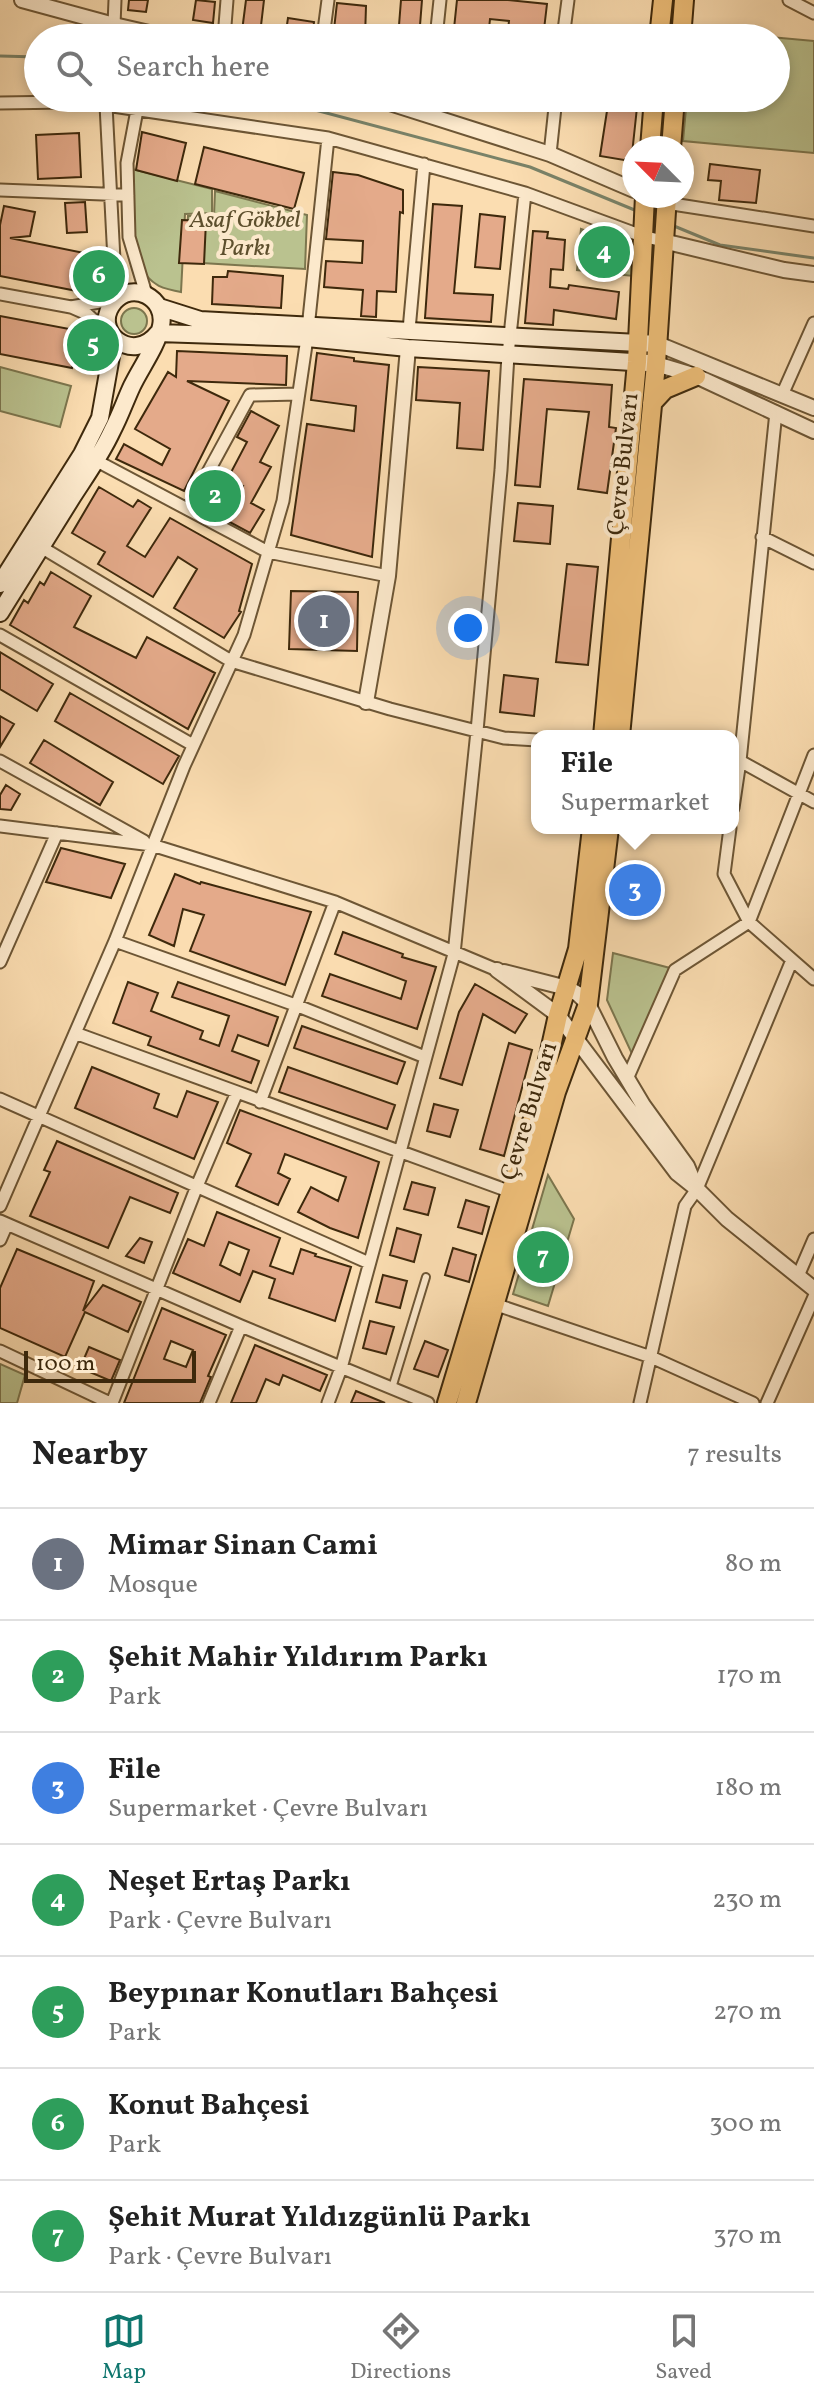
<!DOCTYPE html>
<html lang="en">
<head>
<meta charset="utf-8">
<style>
  :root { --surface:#fff; --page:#f6f6f6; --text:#222; --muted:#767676; --line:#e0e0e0; --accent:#0f766e }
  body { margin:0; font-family:Vollkorn,serif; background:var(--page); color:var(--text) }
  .compass { position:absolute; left:622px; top:136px; width:72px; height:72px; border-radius:50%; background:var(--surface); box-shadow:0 4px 12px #0003; rotate:294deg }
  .scale { position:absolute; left:24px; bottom:20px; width:172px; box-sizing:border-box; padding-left:8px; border:4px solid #3e290c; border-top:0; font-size:22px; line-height:28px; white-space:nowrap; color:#3e290c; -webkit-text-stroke:6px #fce9cc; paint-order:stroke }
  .you { position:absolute; left:468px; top:628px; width:28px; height:28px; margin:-20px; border:6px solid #fff; border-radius:50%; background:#1a73e8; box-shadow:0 0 0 12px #1a73e833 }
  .badge { display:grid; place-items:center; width:52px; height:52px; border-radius:50%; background:var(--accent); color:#fff; font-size:26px; font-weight:700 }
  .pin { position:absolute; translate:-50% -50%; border:4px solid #fff; box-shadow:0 2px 8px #0006 }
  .popup { position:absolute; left:531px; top:730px; width:208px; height:104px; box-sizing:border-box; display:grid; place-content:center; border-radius:16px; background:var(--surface); filter:drop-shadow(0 2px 6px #0005); font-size:26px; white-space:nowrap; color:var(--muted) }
  .popup b { font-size:30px; color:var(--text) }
  .popup::after { content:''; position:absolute; left:50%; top:100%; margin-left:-16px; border:16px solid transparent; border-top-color:var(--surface) }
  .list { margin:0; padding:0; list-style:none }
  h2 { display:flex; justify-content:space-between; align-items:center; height:104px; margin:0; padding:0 32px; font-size:34px }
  h2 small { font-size:26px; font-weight:400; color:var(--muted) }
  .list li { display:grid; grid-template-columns:52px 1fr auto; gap:24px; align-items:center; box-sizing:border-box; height:112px; padding:0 32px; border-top:2px solid var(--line) }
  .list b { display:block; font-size:30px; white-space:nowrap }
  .list p { margin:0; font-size:26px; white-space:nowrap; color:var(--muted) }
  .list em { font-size:26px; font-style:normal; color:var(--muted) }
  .icon { flex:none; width:44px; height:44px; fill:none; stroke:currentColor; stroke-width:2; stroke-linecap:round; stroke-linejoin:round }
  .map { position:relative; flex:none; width:814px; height:1403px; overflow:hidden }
  .search { position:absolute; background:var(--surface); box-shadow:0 4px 12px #0003; left:24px; right:24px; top:24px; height:88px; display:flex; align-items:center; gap:20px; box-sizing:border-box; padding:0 28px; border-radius:44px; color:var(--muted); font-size:30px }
  .sheet { height:888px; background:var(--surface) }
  nav { display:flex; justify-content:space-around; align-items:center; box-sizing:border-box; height:112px; border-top:2px solid var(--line); background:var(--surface); font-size:22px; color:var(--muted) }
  nav a { display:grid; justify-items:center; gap:4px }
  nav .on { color:var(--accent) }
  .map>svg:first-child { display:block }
  .green { fill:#bac28f; stroke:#7c764e; stroke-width:2 }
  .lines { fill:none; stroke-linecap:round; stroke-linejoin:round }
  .stream { stroke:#798268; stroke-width:3 }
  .building { fill:#e4aa8a; stroke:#3e290c; stroke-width:2; fill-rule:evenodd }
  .service-casing { stroke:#6d5635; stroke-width:10 }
  .minor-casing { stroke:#6d5635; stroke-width:15 }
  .tertiary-casing { stroke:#6d5635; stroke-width:18 }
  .secondary-casing { stroke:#3e290c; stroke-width:20 }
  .primary-casing { stroke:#3e290c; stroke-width:22 }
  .service { stroke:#fce9cc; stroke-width:6 }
  .minor { stroke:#fce9cc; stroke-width:11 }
  .tertiary { stroke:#fce9cc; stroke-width:14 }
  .secondary { stroke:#fce9cc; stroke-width:16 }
  .primary { stroke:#eebe78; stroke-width:18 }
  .labels { text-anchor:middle; stroke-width:8; stroke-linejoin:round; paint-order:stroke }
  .park-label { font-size:24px; font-style:italic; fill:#5d4f2d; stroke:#fce9cc }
  .street-label { font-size:24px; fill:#3e290c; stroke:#fce9cc }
</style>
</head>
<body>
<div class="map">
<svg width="814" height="1403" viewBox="0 0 814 1403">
  <rect width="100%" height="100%" fill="#fbddb1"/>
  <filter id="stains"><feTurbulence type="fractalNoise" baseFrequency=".0025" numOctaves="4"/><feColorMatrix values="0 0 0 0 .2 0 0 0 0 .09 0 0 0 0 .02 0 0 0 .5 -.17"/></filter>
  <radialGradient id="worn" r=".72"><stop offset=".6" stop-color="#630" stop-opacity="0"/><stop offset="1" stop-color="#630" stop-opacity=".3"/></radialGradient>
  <path class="green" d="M694,30l120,11v112l-131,-12 4,-43h89v-60h-83z
    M132,169l80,20v24l-27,1 -4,78c-8,-2 -19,-3 -25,-8 -32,-20 -24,-82 -24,-115z
    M215,191l92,24 -2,54 -120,-7 3,-46h26z
    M581,229c26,11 55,13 52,47l-56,-6z
    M121 321a13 13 0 1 1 26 0a13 13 0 1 1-26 0Z
    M87,324c15,15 17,26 13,47l-18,-6z
    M0,367l71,19 -11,41 -60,-16z
    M213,473l23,12 -18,34 -23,-12z
    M613,953l57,15 -37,88 -26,-56z
    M548,1175l26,44 -26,87 -35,-12z
    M0,1364l25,11 -8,28h-17z"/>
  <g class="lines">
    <path class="stream" d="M0,56l38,1
      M270,98l260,69 107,44
      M674,226l46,19 94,13"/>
  </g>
  <path class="building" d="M129,0h19l-2,12 -18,-2z
    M196,0l19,2 -2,21 -20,-3z
    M246,0h18l-4,34 -18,-3z
    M401,0h21l-3,38h-21z
    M457,0h51l39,4 -4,34h-36l2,-17 -19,-2 -2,19h-35z
    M337,3l29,3 -1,32h-32z
    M288,18l26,4 -2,16h-27z
    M609,98h29l-6,56 -8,6 -24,-4z
    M142,132l44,11 -9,38 -41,-11z
    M79,133l2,44 -43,2 -2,-44z
    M204,147l100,26 -10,36 -99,-25z
    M710,164l50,6 -4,33 -37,-3 2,-19 -13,-1z
    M333,172l25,3 45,15v23l-3,-1 -4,80 -19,-1 -1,26 -15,-1 2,-26 -39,-3 2,-26 36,2 1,-22 -37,-2z
    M85,202l2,30 -20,1 -2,-30z
    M433,204l29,2 -8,87 39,2 -2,27 -66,-4z
    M4,206l31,6 -5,24 -20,2 79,16 -7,38 -82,-16v-51z
    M480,214l25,3 -5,52 -25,-2z
    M182,220l24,1 -2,43 -25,-1z
    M533,231l15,1 -1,6 18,2 -2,30 -12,-1 -1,18 18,2 1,-4 50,7 -3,27 -62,-9 -1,15 -28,-2z
    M228,271l55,5 -2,32 -69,-4 1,-27h14z
    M0,316l80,15 -8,37 -72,-14z
    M177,351l110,5 -1,29 -99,-4 42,20 -45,90 -68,-32 8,-15 38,21 8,-16 -35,-20 33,-57 8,5z
    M317,353l37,5v3l35,4 -17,192 -81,-22 16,-111 47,7 2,-25 -45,-6z
    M418,367l71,4 -6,79 -26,-2 3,-45 -44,-3z
    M524,379l88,6 -3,42 7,1 -9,65 -29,-4 11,-77 -42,-3 -7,78 -25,-2z
    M251,411l28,15 -19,36 11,5 -20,36 13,7 -14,23 -26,-14 19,-33 -15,-8 19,-36 -10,-5z
    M99,487l34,20 5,-7 13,8 -24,38 18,11 25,-39 82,46 -13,47 2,1 -17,26 -50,-30 23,-39 -19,-12 -25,40 -55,-33 7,-12 -33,-19z
    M518,503l35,3 -3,38 -36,-3z
    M567,564l31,3 -10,98 -32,-3z
    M51,572l40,24 -17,31 62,31 11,-21 68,36 -27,56 -178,-104 14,-25 4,3 12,-21 4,3z
    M291,591l67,1 -1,59 -68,-2z
    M0,652l53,32 -16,27 -37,-22z
    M504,675l34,4 -4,37 -34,-4z
    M70,693l109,63 -16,28 -108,-63z
    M0,716l14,8 -14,23z
    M44,740l69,42 -13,23 -70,-42z
    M6,785l14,9 -9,16 -11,-1v-14z
    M61,848l64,16 -14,34 -65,-16z
    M175,874l25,10 1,-2 110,30 -26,73 -95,-34 14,-36 -21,-6 -9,37 -25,-11z
    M343,932l60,22 -1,3 34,10 -19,62 -95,-33 8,-22 71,25 5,-18 -71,-27z
    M128,982l30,11 -7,18 52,20 -3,8 19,7 10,-30 -57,-19 6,-15 100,35 -10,29 -30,-11 -6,16 27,10 -8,22 -103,-38 3,-8 -38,-14z
    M475,984l52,30 -12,19 -32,-19 -21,71 -22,-7 19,-66z
    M302,1026l103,36 -8,22 -103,-36z
    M509,1043l23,7 -28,106 -24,-7z
    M92,1067l67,27 -5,14 23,9 10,-26 31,11 -24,57 -119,-51z
    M288,1067l107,38 -8,24 -108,-37z
    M434,1104l24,6 -8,27 -23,-6z
    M240,1110l139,52 -21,76 -28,-10 -32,-16 13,-25 27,14 8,-24 -61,-23 -7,19 12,6 -12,26 -42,-19 15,-32 -24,-11z
    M57,1141l121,52 -8,20 -40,-16 -22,51 -78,-32 20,-44 -6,-2z
    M412,1182l23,6 -7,27 -24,-6z
    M466,1200l23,7 -7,27 -24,-7z
    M217,1212l63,26 -10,28 23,8 8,-25 15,5 -1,2 36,11 -16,54 -66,-23 6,-19 -22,-8 -13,31 -67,-29 15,-34 16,7zM229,1242l20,8 -9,25 -20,-10z
    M397,1228l24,7 -7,27 -24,-7z
    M140,1238l12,4 -8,21 -18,-7z
    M453,1248l23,7 -7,27 -24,-7z
    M17,1249l77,32 -11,30 20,-26 38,17 -13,30 -43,-20 -20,45 -65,-29v-40z
    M383,1275l24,6 -7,27 -24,-6z
    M162,1308l64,27 -18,41 3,1 -11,26h-76zM171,1341l22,9 -7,17 -22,-8z
    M370,1321l24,6 -8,27 -23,-6z
    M425,1341l23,9 -10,27 -24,-8z
    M255,1345l72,30 -7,16 -37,-16 -4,10 -13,-6 -10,24h-25z
    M89,1347l31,13 -9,21 -31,-13z
    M356,1391l29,12h-34z"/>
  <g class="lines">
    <g class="service-casing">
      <path id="service" d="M392,1388l34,-111"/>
    </g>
    <g class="minor-casing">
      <path id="minor" d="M789,0l25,13
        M114,25l1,-25
        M224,38l3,-38
        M323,38l5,-38
        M436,38l4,-38
        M563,38l5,-38
        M0,103l68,-1 38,3 222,33 197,55 117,43 21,5
        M137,110l-10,53 2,74 17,57
        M428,115l1,-17
        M550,154l6,-56
        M0,190l128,5
        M666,203l148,23
        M0,294l71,13 16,7 24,22
        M71,307l45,-8 -10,-194
        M409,330l15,-166
        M782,395l32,-72
        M95,460l173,92 120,24
        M188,509l62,-114 48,-1
        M762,537l52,26
        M41,547l190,114 159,48 114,29 33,2
        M0,635l193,110
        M0,761l144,80
        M733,761h7l36,-349
        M733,808l7,-47 74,41
        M0,826l152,19 183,57 162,68
        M730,828l-6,46 25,48 65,57
        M115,941l183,65 127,51
        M0,962l57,-129
        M75,1033l439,160
        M627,1079l48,-109 74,-48 65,-167
        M0,1099l369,164
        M260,1102l75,-200
        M0,1206l115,-265 69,-175 60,-131 39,-134 24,-163 21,-200
        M0,1221l241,105 187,77
        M0,1240l7,-16
        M798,1276l16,-37
        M494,1304l157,53 102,46
        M0,1351l110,52
        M112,1403l85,-217 40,-94
        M209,1403l32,-77
        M328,1403l13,-35 113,-414 23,-223 24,-261 7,-115 17,-162
        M640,1403l45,-197 12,-17 95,-229
        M767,1403l47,-106"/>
    </g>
    <g class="tertiary-casing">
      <path id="tertiary" d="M22,0l92,25 57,13
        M374,98l176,56 84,36
        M663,241l121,29 30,4
        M658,344l156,64
        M656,364l40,12 118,55
        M366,702l22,-126 20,-228
        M497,970l61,45 119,158 20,16 30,30 87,70
        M504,972l63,16 11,6 10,10 27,54 28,47 44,61 8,19"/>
    </g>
    <g class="secondary-casing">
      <path id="secondary" d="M159,307l41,13 458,24
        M0,584l82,-130 18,-36 14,-79
        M0,613c24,-38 47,-76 71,-114 14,-22 30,-44 41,-68 8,-15 13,-30 20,-45 9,-19 25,-40 29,-60 6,-28 -29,-46 -47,-24 -24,28 18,64 44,31l149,5 101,10 240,15"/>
    </g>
    <g class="primary-casing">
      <path id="primary" d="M659,38l4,-38
        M681,38l3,-38
        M650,148l4,-50
        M671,148l4,-50
        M652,403l13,-14 31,-13
        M603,736l34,-374 8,-166
        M620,736l36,-372 11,-168
        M447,1403l94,-311 17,-77 20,-66 14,-121
        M466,1403l90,-311 32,-88 21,-176"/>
    </g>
    <use href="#service" class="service"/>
    <use href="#minor" class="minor"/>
    <use href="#tertiary" class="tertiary"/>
    <use href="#secondary" class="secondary"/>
    <use href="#primary" class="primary"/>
  </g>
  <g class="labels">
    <g class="park-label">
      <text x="245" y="227">Asaf Gökbel<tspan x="245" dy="28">Parkı</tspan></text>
    </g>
    <g class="street-label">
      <text transform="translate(622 464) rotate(-84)" y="8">Çevre Bulvarı</text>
      <text transform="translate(528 1111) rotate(-73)" y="8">Çevre Bulvarı</text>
    </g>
  </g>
  <rect width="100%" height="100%" filter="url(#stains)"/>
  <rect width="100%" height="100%" fill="url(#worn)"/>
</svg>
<svg class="compass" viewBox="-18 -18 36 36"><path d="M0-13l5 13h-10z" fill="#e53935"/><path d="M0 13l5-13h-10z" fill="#767676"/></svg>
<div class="scale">100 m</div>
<div class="you"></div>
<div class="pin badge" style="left:324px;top:621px;background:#6b7280">1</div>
<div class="pin badge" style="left:215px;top:496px;background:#2e9e5b">2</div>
<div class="pin badge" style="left:635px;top:890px;background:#3f7fe0">3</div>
<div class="popup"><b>File</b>Supermarket</div>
<div class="pin badge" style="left:604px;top:252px;background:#2e9e5b">4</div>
<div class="pin badge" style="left:93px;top:345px;background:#2e9e5b">5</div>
<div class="pin badge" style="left:99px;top:276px;background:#2e9e5b">6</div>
<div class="pin badge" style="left:543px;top:1257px;background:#2e9e5b">7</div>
<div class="search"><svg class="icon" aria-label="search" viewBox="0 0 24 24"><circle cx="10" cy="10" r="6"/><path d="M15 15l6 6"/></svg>Search here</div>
</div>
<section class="sheet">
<h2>Nearby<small>7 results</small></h2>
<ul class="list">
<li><span class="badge" style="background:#6b7280">1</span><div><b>Mimar Sinan Cami</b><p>Mosque</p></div><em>80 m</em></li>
<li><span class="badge" style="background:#2e9e5b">2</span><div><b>Şehit Mahir Yıldırım Parkı</b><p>Park</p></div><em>170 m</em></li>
<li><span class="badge" style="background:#3f7fe0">3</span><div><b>File</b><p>Supermarket · Çevre Bulvarı</p></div><em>180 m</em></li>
<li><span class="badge" style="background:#2e9e5b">4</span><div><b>Neşet Ertaş Parkı</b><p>Park · Çevre Bulvarı</p></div><em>230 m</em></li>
<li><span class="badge" style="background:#2e9e5b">5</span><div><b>Beypınar Konutları Bahçesi</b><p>Park</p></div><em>270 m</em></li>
<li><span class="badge" style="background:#2e9e5b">6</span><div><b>Konut Bahçesi</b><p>Park</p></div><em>300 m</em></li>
<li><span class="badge" style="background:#2e9e5b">7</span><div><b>Şehit Murat Yıldızgünlü Parkı</b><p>Park · Çevre Bulvarı</p></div><em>370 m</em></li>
</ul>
</section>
<nav>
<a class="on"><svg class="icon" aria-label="map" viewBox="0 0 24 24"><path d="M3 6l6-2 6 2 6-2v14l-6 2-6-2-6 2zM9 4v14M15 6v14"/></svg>Map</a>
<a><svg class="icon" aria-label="directions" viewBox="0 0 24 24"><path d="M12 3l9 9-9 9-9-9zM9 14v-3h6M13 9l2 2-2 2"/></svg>Directions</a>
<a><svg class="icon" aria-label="saved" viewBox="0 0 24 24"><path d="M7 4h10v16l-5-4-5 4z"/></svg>Saved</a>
</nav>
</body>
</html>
